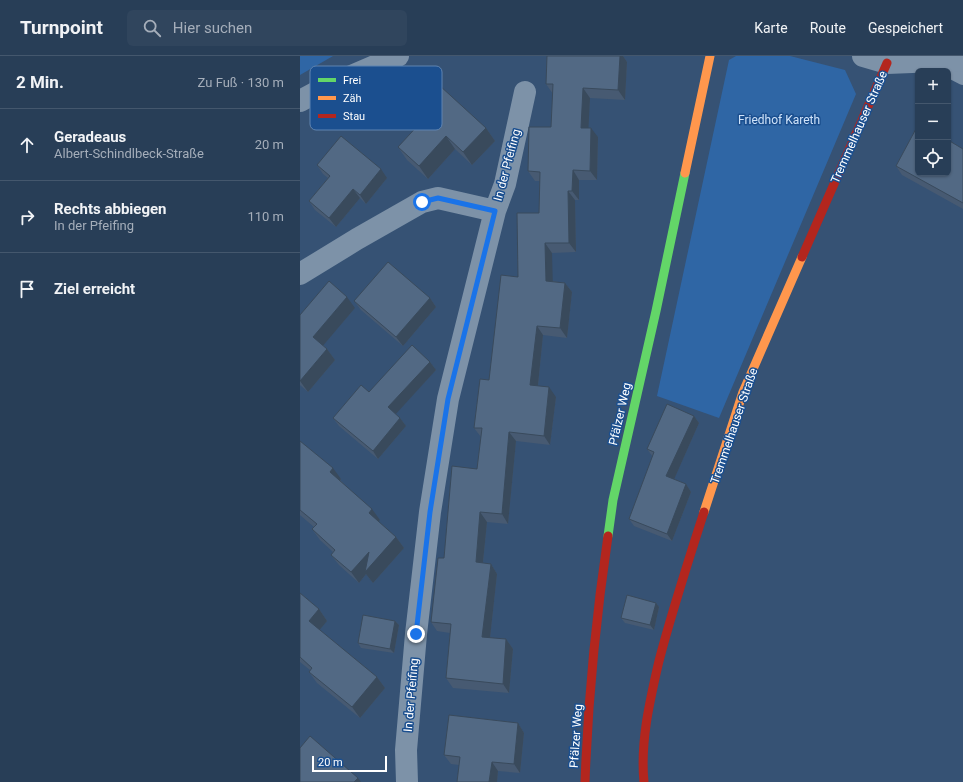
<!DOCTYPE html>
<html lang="de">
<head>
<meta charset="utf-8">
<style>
  :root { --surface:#283e57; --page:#30455d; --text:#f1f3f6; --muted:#a5aeba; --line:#44576d }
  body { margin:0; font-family:Roboto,sans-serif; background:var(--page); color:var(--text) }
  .controls { position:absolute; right:12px; top:12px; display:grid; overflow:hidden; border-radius:6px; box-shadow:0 1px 3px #0004 }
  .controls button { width:36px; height:36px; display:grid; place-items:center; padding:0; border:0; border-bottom:1px solid var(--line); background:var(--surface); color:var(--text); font:20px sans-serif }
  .scale { position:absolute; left:12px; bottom:10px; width:75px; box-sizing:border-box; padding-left:4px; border:2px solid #fff; border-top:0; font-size:11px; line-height:14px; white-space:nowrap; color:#fff; -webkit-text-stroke:3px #1b4f8f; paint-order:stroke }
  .stop { position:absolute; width:12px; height:12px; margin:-9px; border:3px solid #1a73e8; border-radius:50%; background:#fff }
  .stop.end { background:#1a73e8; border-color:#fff; box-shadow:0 1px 4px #0008 }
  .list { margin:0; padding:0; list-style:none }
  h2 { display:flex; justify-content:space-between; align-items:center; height:52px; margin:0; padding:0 16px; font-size:17px }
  h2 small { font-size:13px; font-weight:400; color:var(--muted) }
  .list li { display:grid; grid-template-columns:26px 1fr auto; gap:12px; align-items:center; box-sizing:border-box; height:72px; padding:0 16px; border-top:1px solid var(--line) }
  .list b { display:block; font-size:15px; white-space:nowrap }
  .list p { margin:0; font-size:13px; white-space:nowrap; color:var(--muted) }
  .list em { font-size:13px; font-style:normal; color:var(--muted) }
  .icon { flex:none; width:22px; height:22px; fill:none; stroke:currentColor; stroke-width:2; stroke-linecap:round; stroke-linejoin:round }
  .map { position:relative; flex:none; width:663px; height:726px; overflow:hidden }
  header { display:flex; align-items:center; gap:24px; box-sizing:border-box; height:56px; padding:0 20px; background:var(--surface); border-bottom:1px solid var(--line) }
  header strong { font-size:19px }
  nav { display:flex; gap:22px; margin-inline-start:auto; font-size:14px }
  .search { width:280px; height:36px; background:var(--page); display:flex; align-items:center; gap:10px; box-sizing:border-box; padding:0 14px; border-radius:6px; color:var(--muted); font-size:15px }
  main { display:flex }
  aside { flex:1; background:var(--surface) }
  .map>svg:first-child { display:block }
  .green { fill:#2f66a5 }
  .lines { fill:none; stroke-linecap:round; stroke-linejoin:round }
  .lane { stroke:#7d92a8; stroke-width:14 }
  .street { stroke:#7d92a8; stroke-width:22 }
  .fast { stroke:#63d668; stroke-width:9 }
  .slow { stroke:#ff974d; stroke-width:9 }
  .jam { stroke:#b3261e; stroke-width:9 }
  .wall { fill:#475a72 }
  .shaded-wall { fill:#394a5c }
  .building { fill:#526984; stroke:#394a5c }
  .route { stroke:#1a73e8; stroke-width:5 }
  .labels { text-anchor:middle; stroke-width:3; stroke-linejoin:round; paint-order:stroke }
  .park-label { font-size:12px; fill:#cfe3fa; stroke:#1b4f8f }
  .street-label { font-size:12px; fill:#fff; stroke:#1b4f8f }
  .key { fill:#1b4f8f; stroke:#5f84b1; stroke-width:1 }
  .key-label { font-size:11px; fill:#fff }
</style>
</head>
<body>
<header>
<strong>Turnpoint</strong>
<div class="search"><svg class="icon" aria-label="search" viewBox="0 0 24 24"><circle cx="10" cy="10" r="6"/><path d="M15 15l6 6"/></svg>Hier suchen</div>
<nav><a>Karte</a><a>Route</a><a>Gespeichert</a></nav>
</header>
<main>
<aside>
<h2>2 Min.<small>Zu Fuß · 130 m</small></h2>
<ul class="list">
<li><svg class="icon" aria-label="ahead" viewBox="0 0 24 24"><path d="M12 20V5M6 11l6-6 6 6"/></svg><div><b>Geradeaus</b><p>Albert-Schindlbeck-Straße</p></div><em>20 m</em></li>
<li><svg class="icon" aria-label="right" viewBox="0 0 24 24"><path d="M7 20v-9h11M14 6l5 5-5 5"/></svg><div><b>Rechts abbiegen</b><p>In der Pfeifing</p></div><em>110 m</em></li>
<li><svg class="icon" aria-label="arrive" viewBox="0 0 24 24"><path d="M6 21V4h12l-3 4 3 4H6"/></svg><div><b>Ziel erreicht</b></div></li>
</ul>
</aside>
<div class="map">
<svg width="663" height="726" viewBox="0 0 663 726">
  <rect width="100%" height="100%" fill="#365274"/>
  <path class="green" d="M0,0h33l-33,19z
    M436,0h54l55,14 11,24 -137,324 -62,-22 72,-336z"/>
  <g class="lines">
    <path class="lane" d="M634,7l29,15"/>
    <path class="street" d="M563,0l24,7 76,-3
      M0,45l28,-15 70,-30
      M0,218l57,-35 65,-37 16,-4 57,13
      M107,726l-1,-32 10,-116 14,-122 18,-113 47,-188 10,-27 20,-92"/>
    <path class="fast" d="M308,480l5,-36 43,-189 29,-138"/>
    <path class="slow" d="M385,117l25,-117
      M404,456l39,-120 59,-135"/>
    <path class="jam" d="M502,201l85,-194
      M285,726c3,-82 11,-165 23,-246
      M344,726c-4,-40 6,-82 15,-121 13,-50 29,-99 45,-149"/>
  </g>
  <path class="wall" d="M247,0h76l4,6 -2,38 -35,-2 -2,30 10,9 -1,43h-18v20h-4l1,52 -24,1v28l13,2 7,9 -5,46 -24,-3 -5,51 18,11 -6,48 -34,-4 -8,83 -21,-2 -4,41 8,1 6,10 -7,64 16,1 7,10 -4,44 -56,-5 -7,-10 4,-45 -13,-2 -6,-9 13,-64 33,-89 4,-32 -7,-9 15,-48 29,-103 21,-64 1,-32h-5l-7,-10 23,-44 2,-33 -7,-10z
    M113,57l73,15 9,13 -23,24 -17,-16 -27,30 -21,-19 -9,-13 22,-24z
    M663,93v60l-61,-34 -6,-9z
    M17,109l70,13 -21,26 -6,-6 -24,29 -21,-17 -6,-9 19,-23 -5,-4z
    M130,242l6,9 -33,39 -42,-36 -7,-9z
    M55,252l-32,37 4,4 8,11 -27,32 -8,-7v-70z
    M130,306l6,8 -41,44 5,4 6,8 -28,33 -39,-33 -6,-8z
    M394,360l5,7 -25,56 12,5 5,8 -19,49 -38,-15 -5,-7 24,-62 -6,-8z
    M0,385l41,38 -1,1 40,40 -2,1 18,16 8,11 -31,35 -7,-9 -7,9 -20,-18 -8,-10 2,-3 -13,-12 -8,-11 2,-2 -14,-12z
    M0,537l19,16 8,12 -8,9 58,47 8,11 -25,30 -43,-35 -8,-11 1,-2 -10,-8z
    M356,547l3,4 -5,23 -29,-7 -4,-5z
    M95,565l4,4 -5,28 -33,-5 -3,-5z
    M218,667l6,10 -4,40 -22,-2 -1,11h-40l2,-17 -8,-1 -7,-9z"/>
  <path class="shaded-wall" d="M320,0h3l4,6 -2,38 -7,-10z
    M283,32l7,10 -2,39 -7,-9z
    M186,72l9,13 -23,24 -9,-13z
    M291,72l7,9 -1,43 -7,-9z
    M146,80l9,13 -27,30 -9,-13z
    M81,113l6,9 -21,26 -6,-9z
    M273,114l6,10v20l-7,-9z
    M53,133l7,9 -24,29 -7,-9z
    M268,135l7,9 1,52 -7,-9z
    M245,187l7,10 1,37 -7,-9z
    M265,227l7,9 -5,46 -7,-10z
    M47,241l8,11 -34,40 -8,-11z
    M130,242l6,9 -33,39 -7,-9z
    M237,270l6,9 -6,60 -7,-10z
    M27,293l8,11 -27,32 -8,-11z
    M130,306l6,8 -42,46 -6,-9z
    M249,331l7,10 -6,48 -6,-9z
    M394,360l5,7 -27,61 -6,-8z
    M100,362l6,8 -28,33 -5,-8z
    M209,376l7,9 -8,83 -6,-10z
    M33,412l8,11 -3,4 -8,-11z
    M386,428l5,8 -19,49 -5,-7z
    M72,453l8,11 -4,4 -7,-11z
    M180,456l7,10 -5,50 -6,-10z
    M96,481l8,11 -31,35 -7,-9 -7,9 -8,-11 18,-20z
    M191,508l6,10 -8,73 -7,-10z
    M356,547l3,4 -5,23 -4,-5z
    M19,553l8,12 -10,12 -8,-12z
    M95,565l4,4 -5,28 -4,-4z
    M206,583l7,10 -4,44 -6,-9z
    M77,621l8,11 -25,30 -8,-11z
    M218,667l6,10 -4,40 -6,-9z
    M192,706l6,9 -1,11h-8z
    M58,722l3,4h-7z"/>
  <path class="building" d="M247,0h73l-2,34 -35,-2 -2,40h10l-1,43 -17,-1 -1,21h-4l1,52h-24l1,38 19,2 -5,45 -23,-2 -7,59 19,2 -5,49 -35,-4 -7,82 -22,-2 -4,50 15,2 -9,73 24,2 -3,45 -57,-6 5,-54 -20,-2 7,-64h6l8,-92 25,3 5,-41h-8l6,-49 9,1 12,-105 17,2 -1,-64h22l1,-41 -12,-1 1,-44h22l2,-43h-7z
    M139,29l47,43 -23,24 -17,-16 -27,30 -21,-19 24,-26 -9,-8z
    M618,69v48h30v-33l15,9v54l-67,-37z
    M41,80l40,33 -21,26 -7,-6 -24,29 -20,-17 21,-25 -13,-11z
    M88,206l42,36 -34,39 -42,-36z
    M29,225l18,16 -34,40 14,12 -27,32v-66z
    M112,289l18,17 -42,45 12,11 -27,33 -40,-33 28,-33 8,7z
    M367,348l27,12 -28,60 20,8 -19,50 -38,-15 25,-67 -7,-3z
    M0,385l33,27 -3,4 42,37 -3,4 27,24 -31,35 4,-20 -18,20 -20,-17 4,-5 -23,-21 5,-5 -17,-14z
    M0,537l19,16 -10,12 68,56 -25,30 -43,-35 3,-4 -12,-11z
    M327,539l29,8 -6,22 -29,-7z
    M63,559l32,6 -5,28 -32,-6z
    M149,659l69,8 -4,41 -22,-2 -3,20h-32l3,-25 -16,-2z
    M10,680l48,42 -4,4h-54v-34z"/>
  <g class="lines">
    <path class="route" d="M116,578l14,-122 18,-113 47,-188 -57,-13 -16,4"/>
  </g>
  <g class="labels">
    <g class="park-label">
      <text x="479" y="68">Friedhof Kareth</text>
    </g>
    <g class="street-label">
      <text transform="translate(559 71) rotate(-66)" y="4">Tremmelhauser Straße</text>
      <text transform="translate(207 109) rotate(-75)" y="4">In der Pfeifing</text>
      <text transform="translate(320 358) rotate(-77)" y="4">Pfälzer Weg</text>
      <text transform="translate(434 370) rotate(-71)" y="4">Tremmelhauser Straße</text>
      <text transform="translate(111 639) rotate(-85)" y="4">In der Pfeifing</text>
      <text transform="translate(276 680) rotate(-86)" y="4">Pfälzer Weg</text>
    </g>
  </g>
  <rect x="10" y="10" width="132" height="64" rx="6" class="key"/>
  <rect x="18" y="22" width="18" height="4" fill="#63d668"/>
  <rect x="18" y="40" width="18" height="4" fill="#ff974d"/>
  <rect x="18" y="58" width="18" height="4" fill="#b3261e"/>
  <g class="key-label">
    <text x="43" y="28">Frei</text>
    <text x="43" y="46">Zäh</text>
    <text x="43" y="64">Stau</text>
  </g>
</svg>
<div class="controls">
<button>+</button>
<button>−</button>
<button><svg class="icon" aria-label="locate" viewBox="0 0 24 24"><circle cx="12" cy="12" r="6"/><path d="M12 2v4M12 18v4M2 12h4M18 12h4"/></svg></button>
</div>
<div class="scale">20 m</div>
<div class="stop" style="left:122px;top:146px"></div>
<div class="stop end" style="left:116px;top:578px"></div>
</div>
</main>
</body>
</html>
